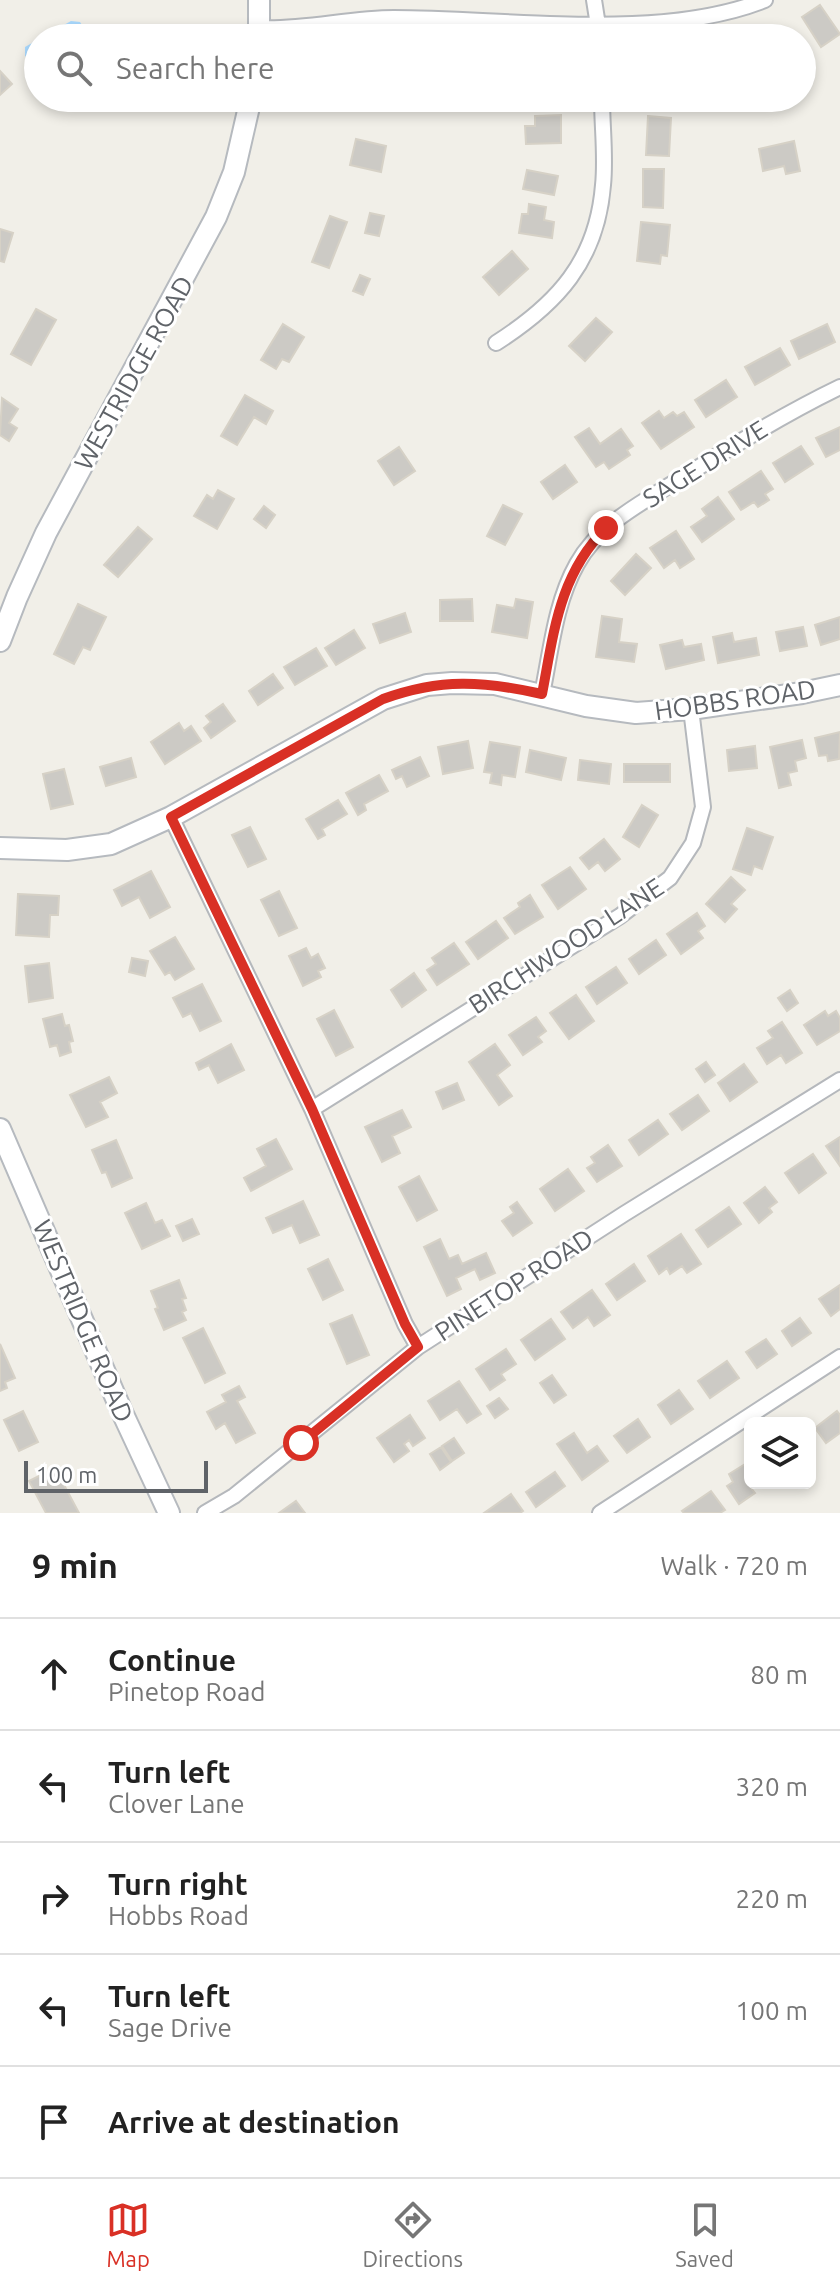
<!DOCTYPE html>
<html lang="en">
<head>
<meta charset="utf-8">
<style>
  :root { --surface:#fff; --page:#f2f2f2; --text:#222; --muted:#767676; --line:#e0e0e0; --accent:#d93025 }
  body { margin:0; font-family:Ubuntu,sans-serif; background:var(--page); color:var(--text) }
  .controls { position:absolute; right:24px; bottom:24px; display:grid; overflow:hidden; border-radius:12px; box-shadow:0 4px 12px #0003 }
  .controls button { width:72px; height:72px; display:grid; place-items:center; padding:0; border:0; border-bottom:2px solid var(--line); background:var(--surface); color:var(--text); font:40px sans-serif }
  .scale { position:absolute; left:24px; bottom:20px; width:184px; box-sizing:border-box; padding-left:8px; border:4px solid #5f6368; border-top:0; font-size:22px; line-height:28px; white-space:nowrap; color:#5f6368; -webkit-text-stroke:6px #fff; paint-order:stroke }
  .stop { position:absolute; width:24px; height:24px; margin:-18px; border:6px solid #d93025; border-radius:50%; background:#fff }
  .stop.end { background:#d93025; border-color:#fff; box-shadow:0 2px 8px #0008 }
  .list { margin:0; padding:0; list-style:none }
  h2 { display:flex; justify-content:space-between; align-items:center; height:104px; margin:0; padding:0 32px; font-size:34px }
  h2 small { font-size:26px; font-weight:400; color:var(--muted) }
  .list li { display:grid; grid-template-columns:52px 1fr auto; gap:24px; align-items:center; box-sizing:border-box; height:112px; padding:0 32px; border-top:2px solid var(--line) }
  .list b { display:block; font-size:30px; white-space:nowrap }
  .list p { margin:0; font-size:26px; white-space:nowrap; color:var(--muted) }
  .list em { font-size:26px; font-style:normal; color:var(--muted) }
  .icon { flex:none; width:44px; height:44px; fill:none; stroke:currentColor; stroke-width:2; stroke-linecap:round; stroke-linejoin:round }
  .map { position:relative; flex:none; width:840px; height:1513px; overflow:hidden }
  .search { position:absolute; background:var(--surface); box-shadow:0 4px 12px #0003; left:24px; right:24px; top:24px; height:88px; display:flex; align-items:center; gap:20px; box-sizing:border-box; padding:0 28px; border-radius:44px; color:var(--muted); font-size:30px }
  .sheet { height:664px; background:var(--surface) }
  nav { display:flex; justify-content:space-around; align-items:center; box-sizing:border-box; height:112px; border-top:2px solid var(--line); background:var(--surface); font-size:22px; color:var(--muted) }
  nav a { display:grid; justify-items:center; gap:4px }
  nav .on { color:var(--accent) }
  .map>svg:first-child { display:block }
  .water { fill:#aadaff }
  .building { fill:#cccac5; stroke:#d6d1c6; stroke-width:2 }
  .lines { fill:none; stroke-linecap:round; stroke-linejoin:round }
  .street-casing { stroke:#b5b8bc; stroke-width:18 }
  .secondary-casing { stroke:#b6babf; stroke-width:24 }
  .street { stroke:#fff; stroke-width:14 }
  .secondary { stroke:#fff; stroke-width:20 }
  .route { stroke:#d93025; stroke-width:10 }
  .labels { text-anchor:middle; stroke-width:6; stroke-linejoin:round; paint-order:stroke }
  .street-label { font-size:26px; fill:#5f6368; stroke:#fff }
</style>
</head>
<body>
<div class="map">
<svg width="840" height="1513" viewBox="0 0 840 1513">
  <rect width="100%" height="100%" fill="#f1efe8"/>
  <path class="water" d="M71,21l9,1 10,16h-52v27l-13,-9v-9z"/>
  <path class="building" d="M820,5l20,29 -19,13 -19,-30z
    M0,71l12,13 -12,11z
    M561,115v28l-35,1 -1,-18h10v-10z
    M648,116l23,2 -2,38 -23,-1z
    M356,139l30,7 -5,26 -31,-7z
    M794,141l6,30 -14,3 -2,-8 -21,5 -4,-22z
    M643,169h21l-1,39 -20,-1z
    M527,170l31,6 -4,19 -31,-6z
    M529,204l17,3 -2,13 10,2 -2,16 -33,-5 3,-19h6z
    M370,213l14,3 -5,20 -14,-3z
    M330,216l17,6 -18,46 -17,-6z
    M641,222l29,3 -3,31 -6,-1 -1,9 -23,-3z
    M0,229l13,4 -9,29 -4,-1z
    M512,251l16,18 -29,26 -16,-18z
    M360,275l10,4 -7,16 -10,-4z
    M36,309l20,11 -25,45 -20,-11z
    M596,318l16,14 -27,29 -16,-15z
    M283,324l21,13 -15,25 -7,-3 -6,10 -15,-9z
    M827,324l8,18 -36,17 -8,-18z
    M780,348l10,17 -35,20 -10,-18z
    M726,380l11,17 -31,20 -11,-17z
    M245,395l28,16 -7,13 -12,-7 -17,28 -16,-9z
    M2,398l16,11 -9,14 8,5 -8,13 -9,-6z
    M659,411l5,7 9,-6 4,4 7,-4 10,15 -33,22 -19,-26z
    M840,427v23l-14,7 -10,-19z
    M589,428l11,16 21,-15 12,17 -6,4 3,5 -21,14 -5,-7 -8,5 -21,-30z
    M801,446l12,18 -28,18 -12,-19z
    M399,447l16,24 -21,14 -16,-24z
    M565,465l12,17 -24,17 -12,-17z
    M761,471l12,18 -8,5 4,6 -11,7 -4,-5 -13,8 -12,-18z
    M218,490l16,9 -17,30 -23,-13 13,-21 6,4z
    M718,497l16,22 -32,23 -11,-15 16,-11 -5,-7z
    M503,505l19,9 -17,31 -18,-9z
    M264,506l11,9 -9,13 -12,-9z
    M138,527l14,12 -34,38 -14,-12z
    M676,531l18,28 -14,9 -5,-8 -11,8 -14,-20z
    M636,554l15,14 -26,27 -14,-14z
    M472,599l1,22h-33v-21z
    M516,599l17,3 -6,36 -35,-6 5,-27 17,3z
    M78,604l28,13 -16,33 -7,-3 -9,17 -20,-10z
    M405,613l6,19 -31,11 -7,-19z
    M602,616l20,3 -3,23 18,2 -3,18 -38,-5z
    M840,617v22l-19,6 -6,-20z
    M803,627l4,19 -27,5 -4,-19z
    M354,630l11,18 -29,17 -11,-17z
    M732,633l2,9 22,-4 3,17 -41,8 -5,-26z
    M682,640l2,7 17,-3 3,16 -38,9 -6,-24z
    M316,648l11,18 -32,19 -11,-18z
    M273,674l10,14 -25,17 -9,-14z
    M223,704l12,17 -24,17 -7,-10 7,-6 -5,-6z
    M179,723l5,8 7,-5 10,15 -36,23 -14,-22z
    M840,732l-1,27 -11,2 -1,-6 -8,1 -4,-18z
    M802,740l4,18 -11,3 2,10 -9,2 3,12 -12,3 -9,-41z
    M468,741l5,27 -30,6 -5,-27z
    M490,742l30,5 -5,30 -13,-2 -1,10 -11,-2 2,-10 -8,-1z
    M755,746l2,22 -28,3 -2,-21z
    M530,750l36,8 -5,22 -35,-8z
    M420,757l9,19 -22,11 -5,-11 -6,3 -4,-9z
    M131,758l5,19 -30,9 -6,-19z
    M580,760l31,4 -2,20 -31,-4z
    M624,764h46v18h-46z
    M64,769l9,35 -22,5 -8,-35z
    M379,775l9,16 -24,13 2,6 -8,5 -12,-22z
    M338,800l9,14 -25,15 3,6 -7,4 -12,-20z
    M642,805l16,10 -19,32 -16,-10z
    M250,827l16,32 -18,8 -16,-32z
    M747,828l26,9 -11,32 -8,-3 -3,9 -18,-6z
    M604,839l16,20 -15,12 -7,-9 -9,7 -9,-11z
    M570,867l16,22 -28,20 -16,-24z
    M151,871l19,36 -20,11 -11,-21 -17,9 -8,-16z
    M731,877l14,13 -14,14 6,5 -12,13 -19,-18z
    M279,891l18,37 -18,8 -18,-36z
    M18,894l41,2 -1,19h-8l-1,22 -33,-2z
    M530,895l13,22 -28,17 -11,-16 16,-11 -2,-4z
    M697,913l8,13 -7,5 5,7 -22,16 -14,-20z
    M496,921l12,17 -30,21 -12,-17z
    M175,937l19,32 -19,11 -5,-8 -5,3 -15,-24z
    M656,940l10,15 -27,19 -10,-15z
    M454,943l15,21 -32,21 -10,-15 9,-6 -4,-6z
    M306,948l5,10 7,-4 7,14 -7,3 3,6 -18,9 -14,-30z
    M132,958l16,3 -3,15 -16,-4z
    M49,963l4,35 -24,4 -4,-36z
    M616,967l11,16 -30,21 -11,-17z
    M414,973l12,17 -24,17 -11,-17z
    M202,984l19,37 -21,10 -9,-18 -8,4 -10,-19z
    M790,990l8,13 -11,8 -9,-13z
    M576,995l18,26 -25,18 -19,-26z
    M334,1010l19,37 -17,9 -19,-37z
    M825,1011l3,5 8,-5 4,7v13l-23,14 -13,-20z
    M62,1014l3,12 4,-1 4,16 -4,1 2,10 -11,4 -3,-11 -7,2 -7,-28z
    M536,1017l10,14 -8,6 4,5 -19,13 -14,-20z
    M782,1022l20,31 -16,10 -5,-8 -14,9 -10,-16 16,-10 -5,-7z
    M231,1044l13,26 -26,13 -9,-18 -10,5 -3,-7z
    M495,1044l15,21 -13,10 15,21 -13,9 -30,-43z
    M706,1062l9,13 -10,7 -9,-13z
    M744,1064l13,18 -27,19 -12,-18z
    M109,1077l8,16 -17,9 8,15 -22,10 -16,-32z
    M457,1083l7,17 -21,9 -7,-17z
    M698,1095l11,16 -27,19 -12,-16z
    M402,1110l9,17 -19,9 8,17 -18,9 -17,-35z
    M658,1120l10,14 -29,21 -10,-15z
    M840,1137v29l-14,-20z
    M276,1139l16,30 -41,22 -7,-13 22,-12 -9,-17z
    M116,1140l16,38 -20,9 -6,-15 -4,1 -10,-23z
    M608,1145l14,21 -25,16 -10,-14 8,-5 -4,-6z
    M813,1154l13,19 -27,20 -14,-20z
    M568,1169l16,22 -29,20 -15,-22z
    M419,1176l18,34 -20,11 -18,-34z
    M765,1187l12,15 -8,6 3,4 -13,11 -15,-20z
    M303,1201l16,34 -19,8 -8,-18 -19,8 -7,-15z
    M517,1202l15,21 -19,13 -11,-15 12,-8 -4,-6z
    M146,1203l9,20 7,-3 8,16 -28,13 -17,-36z
    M729,1207l12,17 -33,23 -12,-17z
    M192,1219l7,15 -16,7 -7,-15z
    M681,1234l20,30 -14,9 -5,-7 -12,8 -3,-6 -8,6 -11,-18z
    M440,1239l9,20 9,-4 4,9 24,-11 9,20 -15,7 -5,-11 -19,9 5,11 -14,7 -23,-49z
    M328,1259l15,31 -20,10 -15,-31z
    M634,1264l11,17 -28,19 -11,-16z
    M179,1280l7,18 -4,1 4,11 -4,2 4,8 -22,10 -9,-21 3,-1 -7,-17z
    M840,1285v24l-9,7 -12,-17z
    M592,1290l18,25 -16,11 -6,-9 -15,11 -12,-16z
    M352,1315l17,40 -22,9 -17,-40z
    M800,1318l11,15 -19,13 -10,-15z
    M551,1319l14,20 -30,21 -14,-20z
    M203,1328l22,45 -20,10 -22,-45z
    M766,1339l11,15 -20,14 -11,-16z
    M0,1344l15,34 -10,4 2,6 -7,3z
    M506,1349l10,15 -15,10 4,6 -15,10 -14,-21z
    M727,1361l12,17 -29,20 -12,-17z
    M552,1375l14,20 -12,8 -14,-20z
    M459,1381l22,33 -14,9 -10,-14 -17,11 -12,-19z
    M239,1386l6,11 -8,4 18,32 -19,10 -11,-20 -9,6 -9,-17 19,-10 -4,-7z
    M679,1390l14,19 -22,15 -13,-19z
    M499,1398l9,11 -13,9 -8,-12z
    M23,1411l15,31 -19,9 -15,-31z
    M837,1411l3,4v18l-14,10 -11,-15z
    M410,1415l15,23 -12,8 -4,-6 -5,4 5,7 -15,11 -17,-24z
    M638,1419l12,18 -23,16 -13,-17z
    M574,1433l13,20 10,-7 11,15 -26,19 -25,-36z
    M454,1438l10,15 -12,8 -10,-15z
    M441,1447l10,15 -11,8 -10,-16z
    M750,1461v22h8l-7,5 4,5 -16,11 -12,-18 6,-4 -4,-8z
    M55,1468l24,45h-33l-17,-32z
    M555,1472l10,14 -29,21 -10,-15z
    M711,1491l14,19 -5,3h-36l-2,-2z
    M511,1494l12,17 -3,2h-36z
    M296,1501l9,12h-26z"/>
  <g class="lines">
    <g class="street-casing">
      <path id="street" d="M594,0l6,38
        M260,28c45,2 89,-10 134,-10 113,0 266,24 371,-18
        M496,343c61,-39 101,-82 107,-158 3,-28 -1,-58 -1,-87
        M542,694c9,-43 13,-91 35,-130 22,-40 66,-62 103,-85 52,-33 104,-65 160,-92
        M171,817l141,292 93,215 13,23
        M312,1109l308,-193 50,-38 23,-35 10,-36 -12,-98
        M205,1513l29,-17 184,-149 206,-133 216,-134
        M600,1513l240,-156"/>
    </g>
    <g class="secondary-casing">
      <path id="secondary" d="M259,0v38
        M0,641l17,-44 29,-64 170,-316 18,-45 17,-74
        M0,848l67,2 44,-6 60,-27 212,-118 44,-14 25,-2 43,1 91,22 50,7 55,-4 111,-16 38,-8
        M0,1129l122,283 47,101"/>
    </g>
    <use href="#street" class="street"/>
    <use href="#secondary" class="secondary"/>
  </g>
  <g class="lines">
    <path class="route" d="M301,1443l117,-96 -13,-23 -93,-215 -141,-292 212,-118c58,-21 100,-18 159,-5 12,-62 17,-119 64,-166"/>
  </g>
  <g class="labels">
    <g class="street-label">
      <text transform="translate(134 373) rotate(-61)" y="9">WESTRIDGE ROAD</text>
      <text transform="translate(705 464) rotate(-32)" y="9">SAGE DRIVE</text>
      <text transform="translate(735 700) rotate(-8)" y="9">HOBBS ROAD</text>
      <text transform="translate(566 946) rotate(-33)" y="9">BIRCHWOOD LANE</text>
      <text transform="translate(514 1285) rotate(-33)" y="9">PINETOP ROAD</text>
      <text transform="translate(83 1321) rotate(67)" y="9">WESTRIDGE ROAD</text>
    </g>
  </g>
</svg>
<div class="controls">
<button><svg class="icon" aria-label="layers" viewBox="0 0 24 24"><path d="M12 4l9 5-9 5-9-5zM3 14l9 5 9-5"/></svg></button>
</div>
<div class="scale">100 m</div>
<div class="stop" style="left:301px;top:1443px"></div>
<div class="stop end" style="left:606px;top:528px"></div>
<div class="search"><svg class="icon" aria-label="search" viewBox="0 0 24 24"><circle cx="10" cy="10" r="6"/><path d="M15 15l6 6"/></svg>Search here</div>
</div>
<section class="sheet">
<h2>9 min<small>Walk · 720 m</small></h2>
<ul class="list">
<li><svg class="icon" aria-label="ahead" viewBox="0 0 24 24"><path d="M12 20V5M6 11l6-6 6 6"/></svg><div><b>Continue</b><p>Pinetop Road</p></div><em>80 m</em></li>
<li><svg class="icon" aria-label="left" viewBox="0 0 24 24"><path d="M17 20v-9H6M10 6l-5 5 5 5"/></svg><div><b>Turn left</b><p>Clover Lane</p></div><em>320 m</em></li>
<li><svg class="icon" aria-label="right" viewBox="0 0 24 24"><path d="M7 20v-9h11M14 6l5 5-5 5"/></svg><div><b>Turn right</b><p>Hobbs Road</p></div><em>220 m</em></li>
<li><svg class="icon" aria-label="left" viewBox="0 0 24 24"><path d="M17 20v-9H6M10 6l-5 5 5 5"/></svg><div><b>Turn left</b><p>Sage Drive</p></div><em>100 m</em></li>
<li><svg class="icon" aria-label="arrive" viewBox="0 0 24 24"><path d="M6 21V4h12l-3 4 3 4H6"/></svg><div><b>Arrive at destination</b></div></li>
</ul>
</section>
<nav>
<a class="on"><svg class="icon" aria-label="map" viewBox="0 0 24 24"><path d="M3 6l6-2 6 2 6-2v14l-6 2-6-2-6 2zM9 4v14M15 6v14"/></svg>Map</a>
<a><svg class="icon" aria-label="directions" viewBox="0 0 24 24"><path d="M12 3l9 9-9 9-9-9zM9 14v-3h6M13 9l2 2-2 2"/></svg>Directions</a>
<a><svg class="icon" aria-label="saved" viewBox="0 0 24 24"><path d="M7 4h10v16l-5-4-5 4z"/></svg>Saved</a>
</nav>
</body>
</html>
